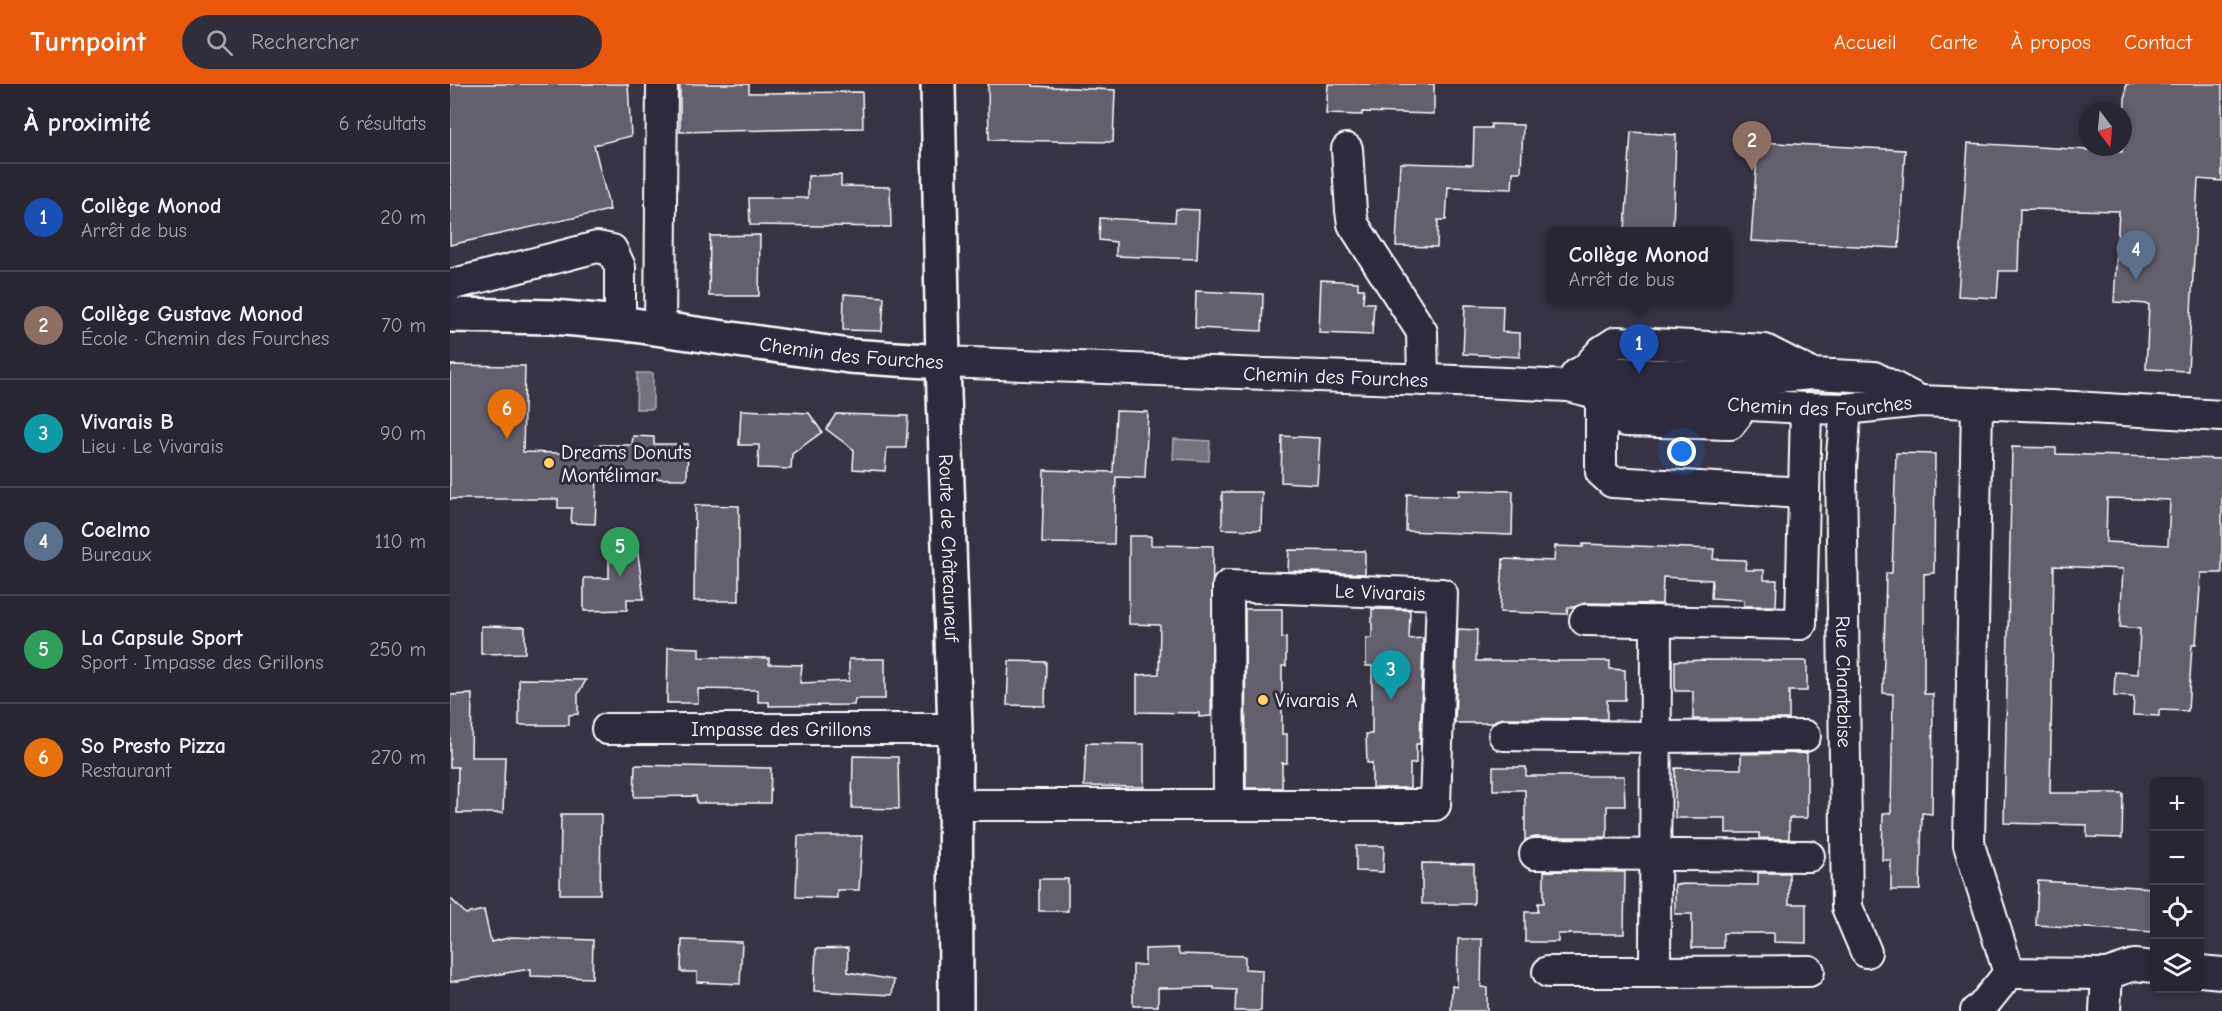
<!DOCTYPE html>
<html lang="fr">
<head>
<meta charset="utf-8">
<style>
  :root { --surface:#292634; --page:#312e3c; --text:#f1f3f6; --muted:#a5a5ac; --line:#45434f; --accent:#ea580c }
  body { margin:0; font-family:"Comic Neue",sans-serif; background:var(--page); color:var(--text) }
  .controls { position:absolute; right:18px; bottom:18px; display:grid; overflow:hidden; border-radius:9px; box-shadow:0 3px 9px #0003 }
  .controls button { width:54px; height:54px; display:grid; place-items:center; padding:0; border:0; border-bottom:2px solid var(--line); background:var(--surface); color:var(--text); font:30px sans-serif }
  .compass { position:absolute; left:1628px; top:18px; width:54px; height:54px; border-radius:50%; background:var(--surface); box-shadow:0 3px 9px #0003; rotate:164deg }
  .you { position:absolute; left:1232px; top:368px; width:21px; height:21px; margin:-15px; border:4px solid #fff; border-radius:50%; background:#1a73e8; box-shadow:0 0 0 9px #1a73e833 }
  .badge { display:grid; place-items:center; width:39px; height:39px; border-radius:50%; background:var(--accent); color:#fff; font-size:20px; font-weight:700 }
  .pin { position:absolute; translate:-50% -50px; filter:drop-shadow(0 2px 3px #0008) }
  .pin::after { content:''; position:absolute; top:32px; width:21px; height:18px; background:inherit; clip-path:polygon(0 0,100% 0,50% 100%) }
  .popup { position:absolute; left:1096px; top:143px; width:186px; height:78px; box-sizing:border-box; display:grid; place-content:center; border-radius:9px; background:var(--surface); filter:drop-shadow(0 2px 4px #0005); font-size:20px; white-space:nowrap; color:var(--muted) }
  .popup b { font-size:22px; color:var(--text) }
  .popup::after { content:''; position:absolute; left:50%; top:100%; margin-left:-12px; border:12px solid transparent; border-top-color:var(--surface) }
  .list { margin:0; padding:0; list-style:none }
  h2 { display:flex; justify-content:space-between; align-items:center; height:78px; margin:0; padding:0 24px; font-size:26px }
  h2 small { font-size:20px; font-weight:400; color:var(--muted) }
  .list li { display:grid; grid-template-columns:39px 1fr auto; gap:18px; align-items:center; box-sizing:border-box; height:108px; padding:0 24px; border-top:2px solid var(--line) }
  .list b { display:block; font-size:22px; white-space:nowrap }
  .list p { margin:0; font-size:20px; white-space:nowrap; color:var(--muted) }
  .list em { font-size:20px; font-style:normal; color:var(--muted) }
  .icon { flex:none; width:33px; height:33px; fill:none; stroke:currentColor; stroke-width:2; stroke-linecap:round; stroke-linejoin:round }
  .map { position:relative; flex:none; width:1772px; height:927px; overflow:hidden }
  header { display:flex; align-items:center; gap:36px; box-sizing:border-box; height:84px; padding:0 30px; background:var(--accent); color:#fff }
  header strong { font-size:28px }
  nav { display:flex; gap:33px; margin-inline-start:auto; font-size:21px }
  .search { width:420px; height:54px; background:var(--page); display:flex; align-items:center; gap:15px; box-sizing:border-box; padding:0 21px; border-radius:33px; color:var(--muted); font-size:22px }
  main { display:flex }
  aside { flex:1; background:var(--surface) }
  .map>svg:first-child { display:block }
  .water { fill:#76737f; stroke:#adabb2; stroke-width:1.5 }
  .building { fill:#635f6d; stroke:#fff; stroke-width:1.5; fill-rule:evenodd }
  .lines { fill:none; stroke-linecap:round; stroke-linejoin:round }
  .minor-casing { stroke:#fff; stroke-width:34 }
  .major-casing { stroke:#fff; stroke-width:38 }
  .minor { stroke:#2f2a3d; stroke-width:30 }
  .major { stroke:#2f2a3d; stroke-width:33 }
  .poi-dot { fill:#ffd166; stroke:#2f2a3d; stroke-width:2 }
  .labels { text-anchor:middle; stroke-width:6; stroke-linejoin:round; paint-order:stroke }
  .street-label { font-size:20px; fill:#fff; stroke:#2f2a3d }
  .poi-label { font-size:20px; fill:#fff; stroke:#2f2a3d; text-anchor:start }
</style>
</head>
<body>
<header>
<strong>Turnpoint</strong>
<div class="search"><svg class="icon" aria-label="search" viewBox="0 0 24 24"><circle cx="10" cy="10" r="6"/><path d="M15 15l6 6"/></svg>Rechercher</div>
<nav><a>Accueil</a><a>Carte</a><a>À propos</a><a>Contact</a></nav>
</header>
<main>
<aside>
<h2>À proximité<small>6 résultats</small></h2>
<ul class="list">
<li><span class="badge" style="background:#1a4fb4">1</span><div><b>Collège Monod</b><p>Arrêt de bus</p></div><em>20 m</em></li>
<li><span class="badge" style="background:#8d6e63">2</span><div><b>Collège Gustave Monod</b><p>École · Chemin des Fourches</p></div><em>70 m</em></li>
<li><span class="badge" style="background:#0f9aa8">3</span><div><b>Vivarais B</b><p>Lieu · Le Vivarais</p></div><em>90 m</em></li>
<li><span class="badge" style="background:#5c6f8a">4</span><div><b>Coelmo</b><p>Bureaux</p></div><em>110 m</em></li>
<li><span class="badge" style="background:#2e9e5b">5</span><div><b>La Capsule Sport</b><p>Sport · Impasse des Grillons</p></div><em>250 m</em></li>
<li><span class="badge" style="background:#e8710a">6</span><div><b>So Presto Pizza</b><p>Restaurant</p></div><em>270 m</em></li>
</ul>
</aside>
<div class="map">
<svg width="1772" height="927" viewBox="0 0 1772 927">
  <rect width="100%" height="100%" fill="#373345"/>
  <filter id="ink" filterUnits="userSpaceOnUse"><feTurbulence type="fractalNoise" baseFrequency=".0167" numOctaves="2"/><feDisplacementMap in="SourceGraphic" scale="12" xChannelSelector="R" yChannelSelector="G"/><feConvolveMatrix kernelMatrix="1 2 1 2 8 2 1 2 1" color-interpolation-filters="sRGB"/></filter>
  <g filter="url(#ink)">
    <path class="water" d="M187,289h16v36h-17z
      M724,355l36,2 -1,20 -36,-2z"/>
    <path class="building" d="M0,0h178l3,52 -37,9 16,65 -160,35z
      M230,0h69v9l113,-1 1,36 -183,4z
      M538,0h45v2l82,4 -2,52 -124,-2z
      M878,0h106v30l-72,-2v3l-36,-1z
      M1676,0h96v97l-24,-2 -10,192 -42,-2 3,-65 -35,-2 5,-91 -99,-2 -2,62h-19l-2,27 -39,-2 10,-153 154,9z
      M1041,40l32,1 -2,47h-8l-1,17 -64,-2 -2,33h-8l-1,27 -41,-1 4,-83 73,2 1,-37h17z
      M1181,48l45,3 -3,93h-22l1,3h-27z
      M1308,58l147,8 -6,98 -148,-7z
      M391,91v11l49,1 1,40 -141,-2 -1,-27h59v-22z
      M726,125l23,1 -2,49 -81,-3v-14l-17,-2 1,-22 75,4z
      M310,151l-1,61h-50l1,-60z
      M871,196l37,2v7h6l-1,14h11l-2,32 -53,-2z
      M746,207l67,3 -1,37 -67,-3z
      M394,210l40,3 -2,34 -39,-1z
      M1015,221l38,1 -1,26 18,1v24l-57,-3z
      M0,281l75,1 -2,86 73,2v-9h36l1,-9 21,1v7h34l-1,35 -90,-1 -2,46 -24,-1 1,-15h-14v-9h-108z
      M291,326l68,3 13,19 -30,22 -1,15 -33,-1 1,-23h-20z
      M666,327l32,1 -3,66 -29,-1 -2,67 -72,-1 2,-73 69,2z
      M386,330l72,2 -2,32h-19l-2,23 -32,-2 1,-19 -28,-21z
      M832,352l38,2 -3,46 -36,-2z
      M1562,363l44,1v6l166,5v114h-21l-5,71h-4l-4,67 -29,-1v6l-26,-1 1,-18 -20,-1 1,-24 23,2 2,-45 -20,-2 3,-58 -69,-3 -4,227h73l-1,45 -35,-1v-12l-83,-2zM1657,414l63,2 -2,45 -62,-3z
      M1446,369l39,1 -1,119 -10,1v120h9l-1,120 -10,-1 -2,77h-29v-30h-9l1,-47h8l2,-119 -10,-1 3,-120h6z
      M1009,406l54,1 -1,44 -106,-4 1,-37 52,2z
      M772,408h40l-1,38 -39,-1z
      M245,421l44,1v95h-45z
      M679,452h22v9l62,1 -2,170 -12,1v-4l-62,-1v-37l22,-1 1,-49 -31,-1z
      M159,456h27l8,59h-17v11l-43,1v-33h25z
      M1133,460l131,5 -1,10 33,1 -1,10h19v10h13l-1,26h-32v-6l-33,-2 1,-18 -49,-3 -1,27 -77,-1 -11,4h-6l-1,7 -67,-2 3,-53 51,2 1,-15 28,1z
      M839,466l76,1v23l-77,-3z
      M795,525h37v29l4,-1v29h-4v68h5v29h-5v25h-36z
      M922,525l38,1 -1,29 14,-1 -3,106h-4v19l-6,1v24h-38v-25h-5l-1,-29h6v-68h-6v-28h6z
      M31,542l44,1v26l-44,1z
      M1008,545l19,1 -1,31h134v8l15,1v30h-18v19l-103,-1 -8,2 -4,3h-37z
      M218,563l31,1v9l70,1v6l33,1 -2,18 49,-2v-22h36v40h-30l-1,6 -85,1v-4h-11v-12l-60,-1v14h-31z
      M1258,576l99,1v30h-18v28h-96v-28h-18v-30z
      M559,577l37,1 -1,44 -38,-1z
      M69,595l67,1 -8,14v20l-9,1v10h-50z
      M22,610l-1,63h34l-2,56h-46l1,-46h-8v-72z
      M636,659l58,1v43l-60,-1z
      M1357,669v65h-18v21l-30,-1v-5h-33v-15h-51v-50l66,1v-15z
      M403,672l45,1 1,52 -47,-1z
      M185,681l136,3 -1,35h-73l-1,-7 -62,1z
      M1043,683h33v9h98l1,30h-18v31h-72l-10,3v-50h-32z
      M111,730h40l-1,80h-40z
      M348,752h64l-3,54h-22v8l-41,-1z
      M906,762h28l-1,26 -27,-1z
      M972,779l52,1v40h-52z
      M1094,787l81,1 -1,62h-66v8h-33v-30h13v-9h6z
      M1308,789h31v31h17v39l-32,-1v-9h-51v15h-31v-34h-17v-30l83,1z
      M589,795h29v32h-29z
      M1588,797l116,7v44l-118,-7z
      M0,814l16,16 18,-4 7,32 21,-5 81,3 -1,38 -61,-2v-7l-81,13z
      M1008,855h24l-1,48 6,1v23h-36l1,-25 5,1z
      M232,856l60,2 -2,42 -43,-2v-10h-16z
      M398,864v24l46,8 -2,15 -78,-4 2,-42z
      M728,864l1,6 66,2v13l17,1 -1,41h-26l1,-21 -22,-1v-2l-56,1v18h-25v-41h12v-16z"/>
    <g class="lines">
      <g class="minor-casing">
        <g id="minor">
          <path d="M897,65l4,62 2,13 69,108 1,48"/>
          <path d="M0,201l147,-38 15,3 8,17v56"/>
          <path d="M210,245l2,-245"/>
          <path id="s1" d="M493,278l539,20 86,4 49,12 189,10 40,1 74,-8 154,6 148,9"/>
          <path d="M1135,286l17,-19 14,-9 149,8 47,24"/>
          <path d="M1118,302l9,-12 8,-4 54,4 126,4 47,-4 62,3 46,24"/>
          <path d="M1151,310v78l11,10 192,11"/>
          <path d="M1167,314l8,23 105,3 7,-9"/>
          <path d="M1527,320l-8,441 40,128 98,1"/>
          <path id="s2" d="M1396,325l-5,56 6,442 19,45"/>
          <path d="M1135,536l216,4 5,-216"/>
          <path id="s3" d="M157,645h348"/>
          <path d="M1054,651l151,2 150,-1"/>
          <path d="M504,721h481l7,-211 -214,-8 1,218"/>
          <path d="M1085,770l274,2"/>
          <path d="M1750,887l22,2"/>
          <path d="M1098,888h107l1,-351"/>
          <path d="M1205,888l154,-1"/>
          <path d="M1526,927l5,-3 28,-35"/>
          <path d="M1655,927l2,-37 27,-9 20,2"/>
        </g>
      </g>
      <g class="major-casing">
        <g id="major">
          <path id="s4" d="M488,0l5,278 12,367 1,282"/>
          <path id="s5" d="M0,231l103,2 67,6 229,33 94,6"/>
        </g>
      </g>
      <use href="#minor" class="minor"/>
      <use href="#major" class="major"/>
    </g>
  </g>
  <g class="poi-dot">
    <circle cx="99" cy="379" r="6"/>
    <circle cx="813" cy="616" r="6"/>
  </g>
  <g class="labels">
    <g class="street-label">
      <text dy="7" stroke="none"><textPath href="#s5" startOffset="404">Chemin des Fourches</textPath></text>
      <text dy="7" stroke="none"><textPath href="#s1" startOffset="393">Chemin des Fourches</textPath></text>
      <text dy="7" stroke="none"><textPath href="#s1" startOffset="879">Chemin des Fourches</textPath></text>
      <text dy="7" stroke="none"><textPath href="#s4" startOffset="464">Route de Châteauneuf</textPath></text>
      <text transform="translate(930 508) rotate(2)" y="7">Le Vivarais</text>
      <text dy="7" stroke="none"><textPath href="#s2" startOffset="273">Rue Chantebise</textPath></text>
      <text dy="7" stroke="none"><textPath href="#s3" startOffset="174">Impasse des Grillons</textPath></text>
    </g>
    <g class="poi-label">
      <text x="111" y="375">Dreams Donuts<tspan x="111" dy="23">Montélimar</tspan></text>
      <text x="825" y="623">Vivarais A</text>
    </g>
  </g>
</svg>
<div class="controls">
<button>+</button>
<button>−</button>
<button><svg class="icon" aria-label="locate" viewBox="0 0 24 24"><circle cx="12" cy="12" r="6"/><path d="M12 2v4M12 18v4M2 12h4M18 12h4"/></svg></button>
<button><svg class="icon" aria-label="layers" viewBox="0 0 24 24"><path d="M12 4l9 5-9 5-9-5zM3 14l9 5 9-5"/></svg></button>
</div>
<svg class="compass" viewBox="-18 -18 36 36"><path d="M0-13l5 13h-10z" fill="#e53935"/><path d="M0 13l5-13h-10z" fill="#a5a5ac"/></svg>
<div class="you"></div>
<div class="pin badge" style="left:1189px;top:290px;background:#1a4fb4">1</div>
<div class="popup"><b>Collège Monod</b>Arrêt de bus</div>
<div class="pin badge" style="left:1302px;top:87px;background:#8d6e63">2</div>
<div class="pin badge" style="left:941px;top:616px;background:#0f9aa8">3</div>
<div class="pin badge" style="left:1686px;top:196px;background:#5c6f8a">4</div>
<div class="pin badge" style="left:170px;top:493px;background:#2e9e5b">5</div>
<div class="pin badge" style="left:57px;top:355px;background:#e8710a">6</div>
</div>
</main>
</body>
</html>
